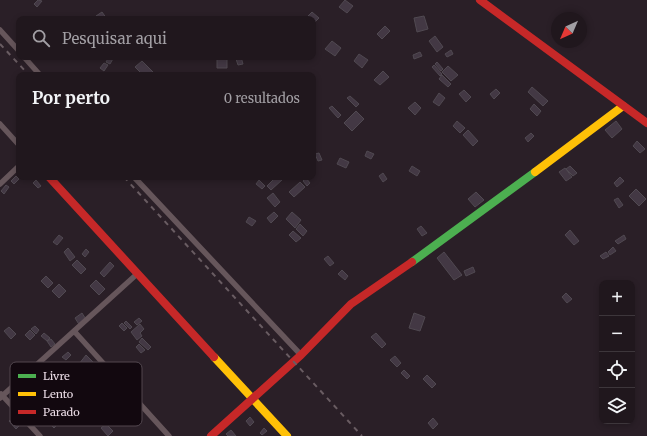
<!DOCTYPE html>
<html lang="pt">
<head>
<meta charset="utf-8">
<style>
  :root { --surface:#20171d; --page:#282026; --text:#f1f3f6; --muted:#a29fa4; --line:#3d363b }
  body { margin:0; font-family:Merriweather,serif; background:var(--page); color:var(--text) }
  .controls { position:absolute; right:12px; bottom:12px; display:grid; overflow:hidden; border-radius:8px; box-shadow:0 2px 6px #0003 }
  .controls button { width:36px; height:36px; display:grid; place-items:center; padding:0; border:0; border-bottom:1px solid var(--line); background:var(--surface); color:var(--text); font:20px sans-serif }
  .compass { position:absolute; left:551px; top:12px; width:36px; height:36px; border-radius:50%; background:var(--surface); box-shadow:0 2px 6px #0003; rotate:224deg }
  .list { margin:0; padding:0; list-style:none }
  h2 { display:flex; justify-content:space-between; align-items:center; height:52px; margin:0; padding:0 16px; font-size:17px }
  h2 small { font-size:13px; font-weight:400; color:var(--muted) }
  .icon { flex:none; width:22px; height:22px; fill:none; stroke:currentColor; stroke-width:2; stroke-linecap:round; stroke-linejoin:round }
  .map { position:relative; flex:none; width:647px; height:436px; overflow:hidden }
  .search { position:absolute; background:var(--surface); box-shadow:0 2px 6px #0003; left:16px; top:16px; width:300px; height:44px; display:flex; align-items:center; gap:10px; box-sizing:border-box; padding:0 14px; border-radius:8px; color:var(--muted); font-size:15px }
  .panel { position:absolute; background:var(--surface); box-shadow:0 2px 6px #0003; left:16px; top:72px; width:300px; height:108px; border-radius:8px }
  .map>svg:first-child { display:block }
  .building { fill:#433844; stroke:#504951 }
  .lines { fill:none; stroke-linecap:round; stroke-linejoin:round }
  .street { stroke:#66565b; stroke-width:5.5 }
  .fast { stroke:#4caf50; stroke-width:8 }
  .slow { stroke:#ffc107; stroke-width:8 }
  .jam { stroke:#c62828; stroke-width:8 }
  .rail { stroke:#695c62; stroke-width:2; stroke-dasharray:5 5; stroke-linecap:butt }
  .key { fill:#12080f; stroke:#52474f; stroke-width:1 }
  .key-label { font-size:11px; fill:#e9dae4 }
</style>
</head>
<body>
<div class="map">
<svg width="647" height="436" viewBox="0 0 647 436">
  <rect width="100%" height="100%" fill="#2a1f27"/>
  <path class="building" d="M38,0l4,1 -5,6 -3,-3z
    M345,0l8,6 -6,7 -8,-6z
    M102,12l5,7h-9l-2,-3z
    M312,12l7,6 -5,5 -1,-4h-3l-3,-2z
    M424,16l4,13 -11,3 -3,-14z
    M385,26l5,5 -8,8 -5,-5z
    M435,36l8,11 -6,5 -8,-11z
    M332,41l9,7 -6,8 -10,-7z
    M451,50l2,4 -6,3 -2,-3z
    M420,52l2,4 -8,3 -1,-4z
    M359,54l9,6 -6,8 -8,-7z
    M109,57h5l-4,7 -4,-2z
    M241,57l2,7 -5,1 -2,-6z
    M217,59h10v9h-10z
    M142,61l14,14h-13l-8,-8z
    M437,62l6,7 -2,2 -6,-7z
    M104,63l4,2 -4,6 -4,-3z
    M434,65l8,9 -2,2 -8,-9z
    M448,66l10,9 -7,6 -9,-9z
    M383,71l6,6 -9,8 -6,-5z
    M442,75l9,9 -3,3 -9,-8z
    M532,87l16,14 -5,5 -15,-14z
    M496,89l4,4 -6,6 -4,-5z
    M464,90l7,7 -5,5 -7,-8z
    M439,93l6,5 -6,8 -6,-4z
    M350,96l9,8 -3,3 -9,-9z
    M415,102l6,6 -6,7 -7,-7z
    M534,104l7,7 -4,5 -7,-7z
    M332,106l9,9 -3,3 -9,-10z
    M356,111l8,8 -12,12 -8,-8z
    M457,121l8,7 -5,5 -7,-7z
    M616,121l6,8 -10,9 -7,-8z
    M468,130l10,11 -5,5 -10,-11z
    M531,133l3,3 -6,6 -3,-4z
    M637,141l8,8 -5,4 -7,-7z
    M367,151l7,3 -3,5 -6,-3z
    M319,153l3,7 -4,1 -3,-7z
    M340,158l9,4 -3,6 -9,-4z
    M412,166l8,5 -3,5 -8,-5z
    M570,166l7,7 -4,3 -7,-7z
    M565,168l7,9 -6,4 -7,-9z
    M383,173l4,6 -4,3 -4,-6z
    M16,176l3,3 -5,5 -3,-3z
    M276,177h5l2,2 -12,11 -4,-4z
    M620,177l4,4 -7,6 -3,-4z
    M306,178l4,5 -3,3 -4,-5z
    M36,180l5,6 -3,2 -5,-5z
    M259,180l6,6 -3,3 -6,-5z
    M300,182l5,5 -11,10 -5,-5z
    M6,185l3,2 -5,7 -3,-3z
    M636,189l10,10 -7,7 -10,-10z
    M476,192l8,8 -9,7 -7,-8z
    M273,193l7,9 -5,5 -8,-9z
    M618,198l5,7 -4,3 -5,-8z
    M274,212l4,4 -7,7 -4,-5z
    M292,212l9,8 -6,8 -9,-9z
    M249,217l7,4 -4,5 -6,-4z
    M300,224l7,7 -4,5 -7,-7z
    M421,226l6,7 -5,3 -5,-7z
    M570,230l9,11 -5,4 -9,-10z
    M293,231l8,7 -5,4 -7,-7z
    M59,235l4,3 -6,7 -4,-3z
    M624,235l2,4 -8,5 -3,-3z
    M613,247l3,4 -6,4 -2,-3z
    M68,248l7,9 -5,4 -6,-9z
    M86,249l3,3 -4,5 -3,-3z
    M444,252l18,23 -8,5 -17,-22z
    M606,252l3,4 -6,3 -3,-3z
    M328,256l6,7 -4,3 -6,-7z
    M77,260l9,9 -5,5 -9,-9z
    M110,262l4,4 -10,11 -4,-4z
    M473,267l2,5 -9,4 -2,-5z
    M342,270l6,6 -3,4 -7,-6z
    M46,276l7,7 -5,5 -7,-7z
    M96,280l9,9 -6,6 -9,-9z
    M59,284l7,7 -7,7 -7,-7z
    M566,293l6,6 -5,4 -5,-6z
    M82,313l5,8 -7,5 -5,-8z
    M414,313l11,4 -5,14 -11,-3z
    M139,318l3,3 -5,4 -3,-3z
    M126,321l6,6 -2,2 -6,-6z
    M122,323l5,5 -3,3 -5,-5z
    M140,324l4,5 -4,4 2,3 -5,4 -6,-8z
    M35,326l4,4 -3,4 -5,-5z
    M9,327l7,7 -5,5 -7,-8z
    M30,330l5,5 -5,5 -5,-5z
    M44,333l6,5 -3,3 -6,-5z
    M376,333l10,11 -4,4 -11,-11z
    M142,338l9,9 -3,3 -9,-8z
    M51,339l4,5 -4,3 -4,-6z
    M139,344l6,6 -4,3 -5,-6z
    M68,352l3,3 -5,5 -4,-3z
    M86,355l8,8 -7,8 -8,-7z
    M395,356l6,7 -4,4 -7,-7z
    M404,370l6,6 -3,3 -6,-6z
    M427,375l9,9 -4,4 -9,-9z
    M53,415l7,7 -6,6 -7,-7z
    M15,416l7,7 -6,6 -7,-8z
    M250,417l4,5 -4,4 -4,-5z
    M433,418l5,6 -5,5 -5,-6z
    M106,424l7,7 -5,5 -7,-8z
    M264,428l3,3 -5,4 -2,-2z
    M231,430l5,6h-8l-2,-2z"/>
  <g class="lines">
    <path class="street" d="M0,30l19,21
      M24,57l16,18
      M0,124l19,21
      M134,177l167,178
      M0,184l19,-18
      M74,331l95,105
      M1,394l39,42
      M0,398l137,-124"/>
    <path class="fast" d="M412,262l123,-90"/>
    <path class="slow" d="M535,172l88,-66
      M214,357l73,79"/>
    <path class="jam" d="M480,0l167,123
      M49,177l165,180
      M211,436l90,-81 50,-51 61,-42"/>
    <path class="rail" d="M0,44l29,31
      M124,177l238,259"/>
  </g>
  <rect x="10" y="362" width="132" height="64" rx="6" class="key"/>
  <rect x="18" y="374" width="18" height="4" fill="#4caf50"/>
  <rect x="18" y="392" width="18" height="4" fill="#ffc107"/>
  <rect x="18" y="410" width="18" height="4" fill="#c62828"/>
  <g class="key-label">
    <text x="43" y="380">Livre</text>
    <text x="43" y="398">Lento</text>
    <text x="43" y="416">Parado</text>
  </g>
</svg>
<div class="controls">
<button>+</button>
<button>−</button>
<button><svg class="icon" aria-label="locate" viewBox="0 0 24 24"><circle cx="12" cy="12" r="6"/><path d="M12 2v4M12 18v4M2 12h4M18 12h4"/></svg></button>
<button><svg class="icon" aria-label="layers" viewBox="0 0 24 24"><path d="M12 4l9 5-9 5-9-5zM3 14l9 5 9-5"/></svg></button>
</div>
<svg class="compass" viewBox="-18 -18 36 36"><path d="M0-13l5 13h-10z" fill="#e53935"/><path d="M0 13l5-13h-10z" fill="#a29fa4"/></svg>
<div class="search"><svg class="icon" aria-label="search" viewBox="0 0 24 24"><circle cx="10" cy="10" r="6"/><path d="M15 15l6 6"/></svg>Pesquisar aqui</div>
<section class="panel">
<h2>Por perto<small>0 resultados</small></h2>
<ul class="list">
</ul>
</section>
</div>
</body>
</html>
